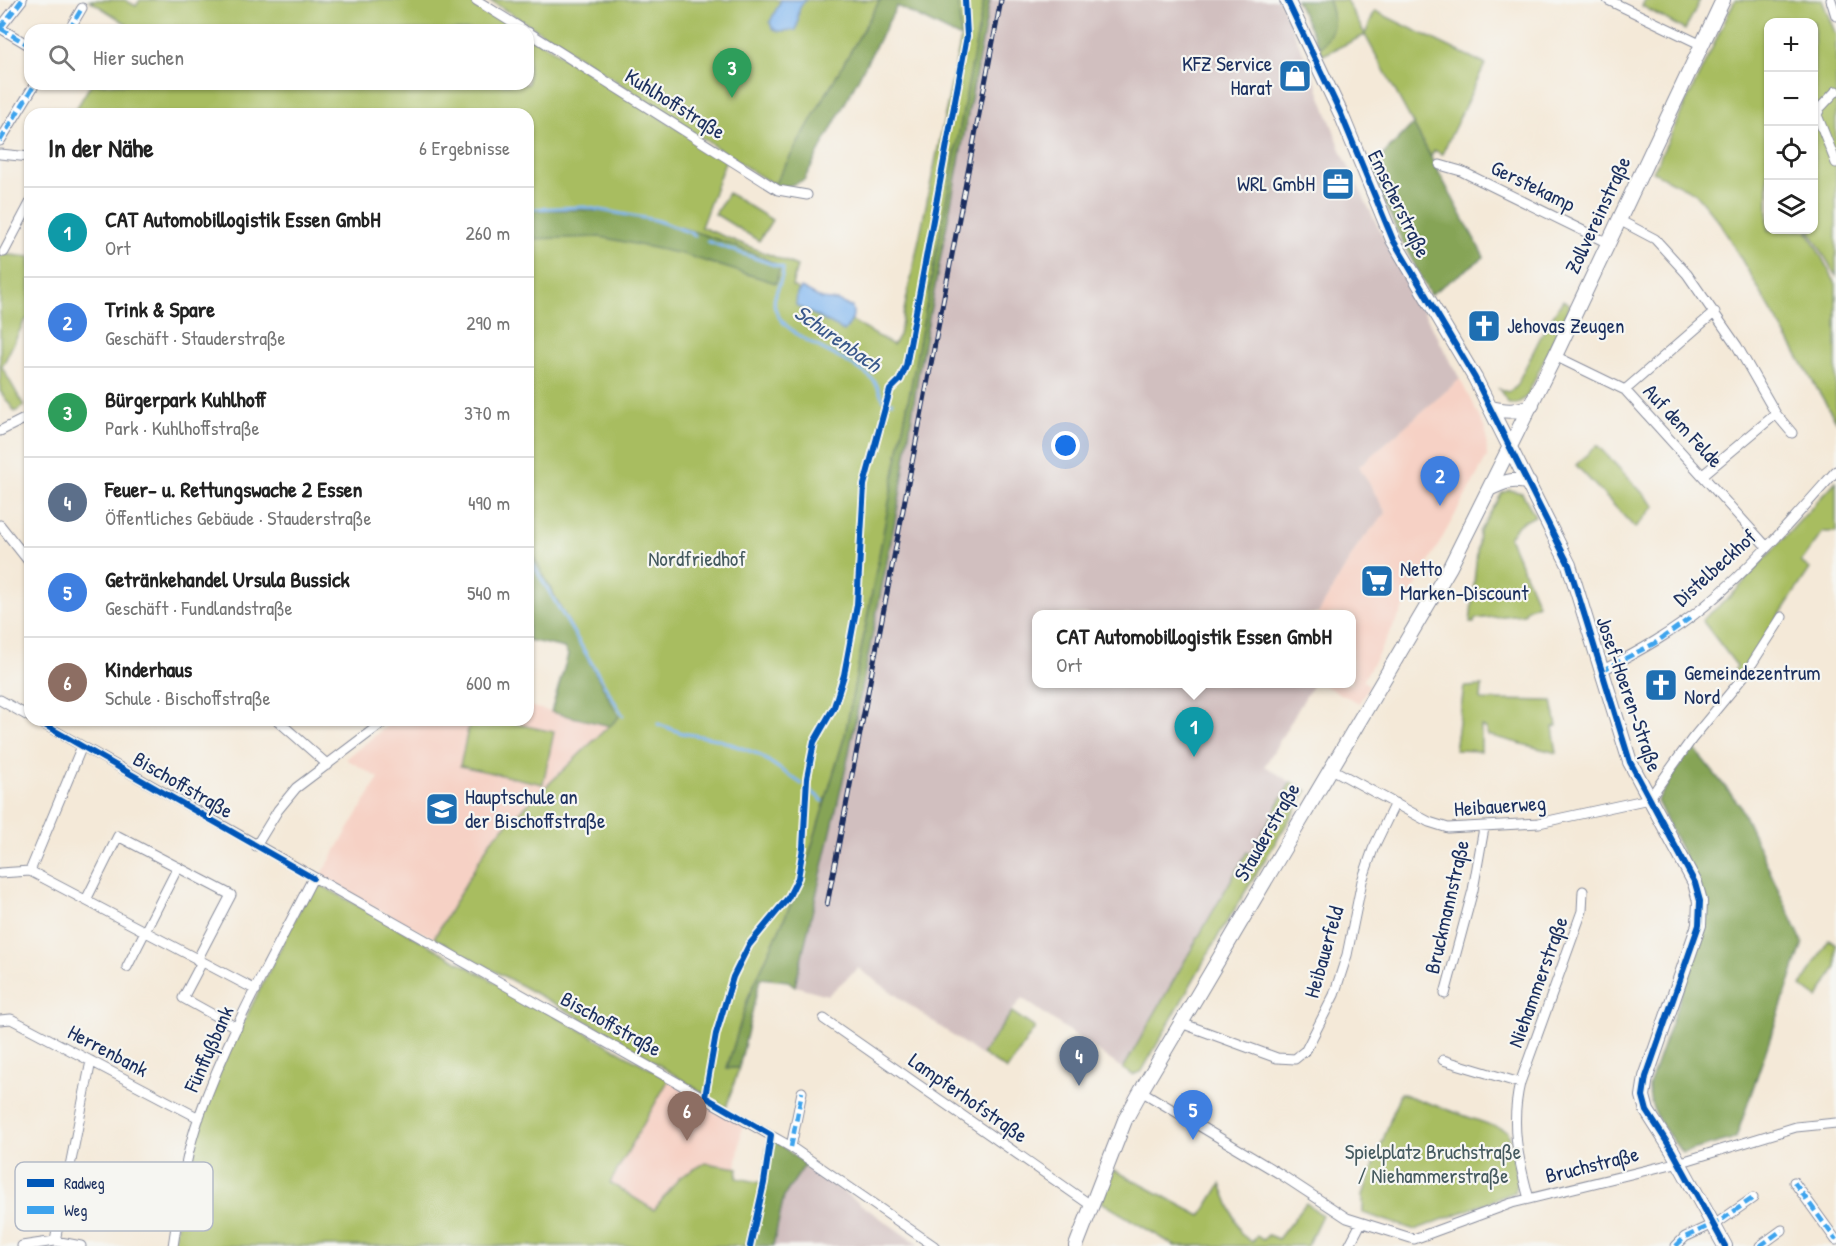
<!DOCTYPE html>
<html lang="de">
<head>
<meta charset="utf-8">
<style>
  :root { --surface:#fff; --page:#f2f2f2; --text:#222; --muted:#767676; --line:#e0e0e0; --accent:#1f6fb2 }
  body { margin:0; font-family:"Patrick Hand",sans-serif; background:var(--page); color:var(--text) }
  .controls { position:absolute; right:18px; top:18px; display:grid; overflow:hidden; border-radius:12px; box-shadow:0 2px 4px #0004 }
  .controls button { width:54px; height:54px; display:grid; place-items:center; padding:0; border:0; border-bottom:2px solid var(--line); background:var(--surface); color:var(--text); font:30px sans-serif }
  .you { position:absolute; left:1066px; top:446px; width:21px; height:21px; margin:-15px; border:4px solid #fff; border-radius:50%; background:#1a73e8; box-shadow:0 0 0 9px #1a73e833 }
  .badge { display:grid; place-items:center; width:39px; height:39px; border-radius:50%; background:var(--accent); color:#fff; font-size:20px; font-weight:700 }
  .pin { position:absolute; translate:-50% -50px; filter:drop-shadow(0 2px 3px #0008) }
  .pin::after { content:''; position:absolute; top:32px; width:21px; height:18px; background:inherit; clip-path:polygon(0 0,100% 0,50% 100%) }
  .popup { position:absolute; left:1032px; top:610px; width:324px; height:78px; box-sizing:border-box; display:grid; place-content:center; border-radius:12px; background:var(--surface); filter:drop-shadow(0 2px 4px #0005); font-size:20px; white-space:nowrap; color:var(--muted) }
  .popup b { font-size:22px; color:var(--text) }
  .popup::after { content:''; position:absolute; left:50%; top:100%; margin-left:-12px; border:12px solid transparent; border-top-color:var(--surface) }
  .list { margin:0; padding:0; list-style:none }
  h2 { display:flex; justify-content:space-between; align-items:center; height:78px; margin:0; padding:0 24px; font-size:26px }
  h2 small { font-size:20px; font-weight:400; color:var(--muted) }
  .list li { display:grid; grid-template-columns:39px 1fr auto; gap:18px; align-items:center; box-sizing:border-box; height:90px; padding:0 24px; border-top:2px solid var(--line) }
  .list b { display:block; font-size:22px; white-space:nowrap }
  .list p { margin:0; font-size:20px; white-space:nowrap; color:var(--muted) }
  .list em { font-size:20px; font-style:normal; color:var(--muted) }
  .icon { flex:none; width:33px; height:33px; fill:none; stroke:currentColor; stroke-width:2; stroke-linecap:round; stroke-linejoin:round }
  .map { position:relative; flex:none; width:1836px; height:1246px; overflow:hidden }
  .search { position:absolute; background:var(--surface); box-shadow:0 2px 4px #0004; left:24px; top:24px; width:510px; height:66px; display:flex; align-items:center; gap:15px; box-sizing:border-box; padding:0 21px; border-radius:18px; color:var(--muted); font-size:22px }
  .panel { position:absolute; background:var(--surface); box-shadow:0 2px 4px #0004; left:24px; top:108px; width:510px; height:618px; border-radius:18px }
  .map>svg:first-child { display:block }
  .built { fill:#f6d1c5 }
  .industrial { fill:#d1bfbf }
  .green { fill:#a8bd61; stroke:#627660; stroke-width:1.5 }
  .forest { fill:#86a457; stroke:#506a5a; stroke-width:1.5 }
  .water { fill:#82b7f0; stroke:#4e73a7; stroke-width:1.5 }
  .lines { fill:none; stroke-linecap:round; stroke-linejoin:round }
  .stream { stroke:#82b7f0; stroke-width:3 }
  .street-casing { stroke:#888c9b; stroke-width:11 }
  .secondary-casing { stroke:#888c9b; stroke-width:16 }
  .street { stroke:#fff; stroke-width:9 }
  .secondary { stroke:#fff; stroke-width:14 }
  .rail-casing { stroke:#1b2f5e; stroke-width:5 }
  .rail { stroke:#f6f6f2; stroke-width:3; stroke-dasharray:9; stroke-linecap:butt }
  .quiet { stroke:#3da3ed; stroke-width:4.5; stroke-dasharray:9 4.5; stroke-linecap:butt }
  .cycleway-casing { stroke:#f6f6f2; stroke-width:10 }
  .cycleway { stroke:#0057b8; stroke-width:6 }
  .labels { text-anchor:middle; stroke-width:4.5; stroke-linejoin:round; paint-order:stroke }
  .poi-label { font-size:21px; fill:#1b2f5e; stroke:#f6f6f2; text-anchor:start }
  .street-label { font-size:21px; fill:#1b2f5e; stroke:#f6f6f2 }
  .park-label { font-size:21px; fill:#455a5f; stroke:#f6f6f2 }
  .water-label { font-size:22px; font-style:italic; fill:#3a588a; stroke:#f6f6f2 }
  .key { fill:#f6f6f2; stroke:#b4bac6; stroke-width:1.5 }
  .key-label { font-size:16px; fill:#1b2f5e }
</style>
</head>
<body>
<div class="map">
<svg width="1836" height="1246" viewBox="0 0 1836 1246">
  <rect width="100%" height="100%" fill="#f6f6f2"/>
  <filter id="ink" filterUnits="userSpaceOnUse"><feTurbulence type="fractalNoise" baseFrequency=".0167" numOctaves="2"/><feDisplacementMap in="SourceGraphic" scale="12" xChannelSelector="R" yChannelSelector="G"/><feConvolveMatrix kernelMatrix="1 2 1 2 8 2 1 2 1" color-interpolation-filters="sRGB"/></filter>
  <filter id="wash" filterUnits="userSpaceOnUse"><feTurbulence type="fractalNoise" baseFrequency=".008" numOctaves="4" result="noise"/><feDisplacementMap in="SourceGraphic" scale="24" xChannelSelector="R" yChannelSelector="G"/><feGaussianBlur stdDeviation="1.35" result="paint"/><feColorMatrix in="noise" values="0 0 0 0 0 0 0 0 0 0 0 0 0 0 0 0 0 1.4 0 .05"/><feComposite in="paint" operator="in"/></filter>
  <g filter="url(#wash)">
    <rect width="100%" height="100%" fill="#f4e9d8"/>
    <path class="built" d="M1460,379l26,52 1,26 -124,224 6,4 -10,18 -38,-19h31v-70h-34l41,-71 27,-30 -27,-47z
      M528,706l82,20 -119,114 -57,98 -115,-59 60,-101 -33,-19 48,-39h134z
      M669,1079l74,41 -7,48 -31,-5 -25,14 -26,34 -45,-28z"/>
    <path class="industrial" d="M990,0h289l34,75 30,80 41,84 76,140 -101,87 27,47 -27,30 -41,71h-282v70h277l-48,82 26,16 -41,73 -3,-2 -124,216 -101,-71 -42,57 -122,-87 -30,27 -33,-9 52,-223 52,-262 20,-131z
      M805,1165l115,81h-147l11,-50z"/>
    <path class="green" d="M89,0h36l11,6 4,-6h333l49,30h-398l3,-6z
      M489,0h391l-106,185c-95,-61 -188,-126 -285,-185z
      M958,0h26l-139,735 -44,147 -53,116 -21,70h12l-13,40 -109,-70 -183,-100 57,-98 127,-123 -90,-171v-432h-455l18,-30h437v-50l198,125 -25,68 96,39 -5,20 101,59 6,-10 62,-297z
      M1328,0h18l19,34 10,-23 110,53 -43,90 -8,-4 -3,7 -66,-122 -42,20 -3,-7c13,-14 15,-30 8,-48z
      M1645,0h55l-15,30 -43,-24z
      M1735,0h87l14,35v241l-27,-46h5v-208h-46v208h39l29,54v137l-116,-198 -25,-30 -42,-21z
      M728,193l44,27 -13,21 -44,-27z
      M0,254l30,3v60l-6,5 -22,45 22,39 -9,6 -15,-21z
      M1563,300l7,5 -43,91 -10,8h-8l-10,-15 9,3 7,-4 30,-60z
      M1597,445l58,61 -20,22 -59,-63z
      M1836,481v51h-13l-22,30 9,7 -74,112 -6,-3 7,-12 -35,-46 29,-24z
      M1509,490l13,3 13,23 -16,8 -10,13 29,67 -11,5 -3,5 -49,5 -1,4h-4l9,-91 23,-39z
      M1482,686l-1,14 71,1 5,25 -4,1 4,26 -70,-18 -1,-6 -5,-3v25l-26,-1 9,-63z
      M470,720h28l56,12 -11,52 -83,-18z
      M1291,782l16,9 -87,142 -78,138 -9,4 -10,-6 124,-217 3,2z
      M314,881l355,198 -59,104 44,27 26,-33 25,-14 33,5 -1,10 26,5 -17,63h-573l18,-95 27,-78z
      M1829,939l7,5v23l-18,31 -17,-12z
      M1012,1012l23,16 -28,42 -25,-16z
      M1400,1093l108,38 10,50 -3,11 -100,38 -52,-17v-18z
      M1114,1170l87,46 20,-32 20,50 11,8 5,-6 6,4 5,-5 10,4 28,-36 16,12 -15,31h-132l-74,-44z"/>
    <path class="forest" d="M880,0h78l3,38 -64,-32 -93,174 -23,9 -7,-4z
      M984,0h6l-71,370 -20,131 -52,262 -52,223 -7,-5 -28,-3 -21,90h-12l21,-70 53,-116 44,-147z
      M1296,0h32c8,21 8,31 -8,48z
      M1413,124l71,133 -54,38 -34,-66 -28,-68 15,-6z
      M528,210c23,0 46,-1 69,1 48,3 142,31 183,56l-4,16 -94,-29 -81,-17 -73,2z
      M528,546l91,171 -9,9 -59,-14 17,-57 -4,-7 -36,-8z
      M1692,746l47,58 64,139 -67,195 -54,15c-14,-20 -35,-42 -33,-68l57,-160 -1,-26 -48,-98z
      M769,1135l36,30 -21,31 -11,50h-27l17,-63z"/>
    <path class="water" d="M781,0h25c-12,9 -5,18 -10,30l-18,1 -6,-3 -2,-6z
      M801,288l21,11 15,2 15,6c3,10 -1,16 -8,24l-48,-26 1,-12z"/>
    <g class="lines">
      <path class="stream" d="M528,209l56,-2 71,13 34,12 6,4
        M707,241l76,27c1,13 -12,27 -8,40 6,29 72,48 95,69 9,7 8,14 14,23l8,2
        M528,556l95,160
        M658,724l24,9 35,6 41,15 44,30
        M810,790l13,11"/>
    </g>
  </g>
  <g filter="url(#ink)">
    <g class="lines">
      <g class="street-casing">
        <path id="street" d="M476,0l48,30
          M1608,0l94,45
          M1831,0l5,16
          M0,28l22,-28
          M0,28l30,18
          M69,30l13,-22
          M528,32l250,158 29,5
          M1836,91l-16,17 -3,7 19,48
          M0,141l35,-57
          M0,154l30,3
          M1440,165l21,6 147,72
          M1619,220l36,19 32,35 50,72 39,68 16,19
          M4,252l26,-49
          M1555,356l70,34 141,156
          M1625,390l90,-78
          M0,431l30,-15
          M1704,474l72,-60
          M0,525l30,38
          M1601,671c37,-19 73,-39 105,-66 47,-39 89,-88 130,-134
          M0,700l30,17
          M36,720l755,427 143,99
          M277,720l51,45
          M1330,768l99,54 19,6 91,-5 110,-24 43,-60 52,-63 38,-59
          M256,846l22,-36 18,-22 90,-68
          M30,871l52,-125
          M0,873l30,-2 226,119
          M86,900l32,-64 113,59 -34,65
          M202,962l-19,36 54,30
          M127,967l51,-100
          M1445,994l28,-104 11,-62
          M824,1019l268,187
          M0,1020l11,-1 188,99
          M1181,1023l96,35 18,1 11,-9 28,-55 13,-40 15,-74 11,-32 22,-46
          M1443,1060l77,23
          M1141,1091l139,83 67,44 67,21 98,-36 176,-43 108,-33 40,-4
          M791,1147l11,-55
          M1794,1182l42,58
          M1529,1199c-11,-41 -19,-74 -9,-116l62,-172 1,-20
          M55,1241l36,-180
          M22,1246l33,-5 26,5
          M173,1246c7,-43 11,-88 26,-129 29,-83 74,-161 114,-239
          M1349,1246l12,-23
          M1676,1246l9,-9 35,-16 33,-23
          M1760,1246l22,-16"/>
      </g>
      <g class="secondary-casing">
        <path id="secondary" d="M1287,0l54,114 52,126 82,138 94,187 61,197 65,121 5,18 -1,24 -53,152 -3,19 4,15 25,39 53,96
          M1491,408c16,4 25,4 41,-3
          M1489,489c15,-7 24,-11 40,-6
          M1076,1246l49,-126 16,-29 309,-524 105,-211 168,-356"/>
      </g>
      <use href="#street" class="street"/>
      <use href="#secondary" class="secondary"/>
      <g class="rail-casing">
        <path id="rail" d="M827,905l174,-905"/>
      </g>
      <use href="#rail" class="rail"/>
      <path class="quiet" d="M0,28l22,-28
        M0,28l30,18
        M69,30l13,-22
        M0,141l35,-57
        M1601,671l54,-28 38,-27
        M791,1147l11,-55
        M1794,1182l42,58
        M1676,1246l9,-9 35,-16 33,-23
        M1760,1246l22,-16"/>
      <g class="cycleway-casing">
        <path id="cycleway" d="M1287,0l54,114 52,126 82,138 94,187 61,197 65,121 5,18 -1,24 -53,152 -3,19 4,15 25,39 53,96
          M36,720l277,158
          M750,1246l14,-63 7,-48 -66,-38 11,-63 17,-57 16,-32 39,-47 10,-20 5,-30 4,-70 7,-36 20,-35 10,-32 13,-70 7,-120 26,-95 10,-10 6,-14 61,-330 -2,-36"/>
      </g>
      <use href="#cycleway" class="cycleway"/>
    </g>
  </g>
  <defs>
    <g id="shop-square" transform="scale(1.725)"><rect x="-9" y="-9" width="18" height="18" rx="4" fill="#1f6fb2" stroke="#f6f6f2"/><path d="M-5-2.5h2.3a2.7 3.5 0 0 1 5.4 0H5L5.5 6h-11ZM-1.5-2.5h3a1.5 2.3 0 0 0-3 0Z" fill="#fff"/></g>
    <g id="office-square" transform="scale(1.725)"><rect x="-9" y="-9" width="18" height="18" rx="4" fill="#1f6fb2" stroke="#f6f6f2"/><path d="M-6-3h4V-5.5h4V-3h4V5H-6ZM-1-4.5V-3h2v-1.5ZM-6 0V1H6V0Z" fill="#fff"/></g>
    <g id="church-square" transform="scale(1.725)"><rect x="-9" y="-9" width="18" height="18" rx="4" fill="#1f6fb2" stroke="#f6f6f2"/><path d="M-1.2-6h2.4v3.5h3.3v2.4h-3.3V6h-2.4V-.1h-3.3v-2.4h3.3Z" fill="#fff"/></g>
    <g id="supermarket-square" transform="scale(1.725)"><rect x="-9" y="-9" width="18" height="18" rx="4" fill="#1f6fb2" stroke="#f6f6f2"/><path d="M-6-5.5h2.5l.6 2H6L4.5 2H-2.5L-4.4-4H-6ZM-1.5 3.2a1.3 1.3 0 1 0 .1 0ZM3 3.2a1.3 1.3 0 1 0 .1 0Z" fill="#fff"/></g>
    <g id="school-square" transform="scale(1.725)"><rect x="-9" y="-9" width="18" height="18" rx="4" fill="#1f6fb2" stroke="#f6f6f2"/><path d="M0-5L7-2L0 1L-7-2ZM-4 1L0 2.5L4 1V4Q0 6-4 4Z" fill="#fff"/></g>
  </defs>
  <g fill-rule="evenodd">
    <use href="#shop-square" x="1295" y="76"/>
    <use href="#office-square" x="1338" y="184"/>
    <use href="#church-square" x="1484" y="326"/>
    <use href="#supermarket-square" x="1377" y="581"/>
    <use href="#church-square" x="1661" y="685"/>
    <use href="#school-square" x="442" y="809"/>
  </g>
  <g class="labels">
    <g class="poi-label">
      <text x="1272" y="71" text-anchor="end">KFZ Service<tspan x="1272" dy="24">Harat</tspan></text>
      <text x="1315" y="191" text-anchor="end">WRL GmbH</text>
      <text x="1507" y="333">Jehovas Zeugen</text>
      <text x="1400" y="576">Netto<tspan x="1400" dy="24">Marken-Discount</tspan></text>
      <text x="1684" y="680">Gemeindezentrum<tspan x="1684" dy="24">Nord</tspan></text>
      <text x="465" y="804">Hauptschule an<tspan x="465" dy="24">der Bischoffstraße</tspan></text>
    </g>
    <g class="street-label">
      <text transform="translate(675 104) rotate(32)" y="7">Kuhlhoffstraße</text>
      <text transform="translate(1533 186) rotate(26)" y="7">Gerstekamp</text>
      <text transform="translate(1399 204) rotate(64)" y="7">Emscherstraße</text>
      <text transform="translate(1598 215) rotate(-65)" y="7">Zollvereinstraße</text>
      <text transform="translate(1683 426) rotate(47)" y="7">Auf dem Felde</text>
      <text transform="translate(1715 568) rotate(-42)" y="7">Distelbeckhof</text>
      <text transform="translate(1629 694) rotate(71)" y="7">Josef-Hoeren-Straße</text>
      <text transform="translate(183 785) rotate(30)" y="7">Bischoffstraße</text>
      <text transform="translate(1500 806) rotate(-4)" y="7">Heibauerweg</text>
      <text transform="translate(1267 832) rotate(-60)" y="7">Stauderstraße</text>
      <text transform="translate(1447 907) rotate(-77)" y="7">Bruckmannstraße</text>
      <text transform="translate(1324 952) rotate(-74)" y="7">Heibauerfeld</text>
      <text transform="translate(1538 982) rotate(-70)" y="7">Niehammerstraße</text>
      <text transform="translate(611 1024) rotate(29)" y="7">Bischoffstraße</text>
      <text transform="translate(209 1049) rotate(-66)" y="7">Fünffußbank</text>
      <text transform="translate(108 1051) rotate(28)" y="7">Herrenbank</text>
      <text transform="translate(968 1098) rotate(35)" y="7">Lampferhofstraße</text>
      <text transform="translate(1592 1165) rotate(-14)" y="7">Bruchstraße</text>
    </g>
    <g class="park-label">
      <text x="697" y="566">Nordfriedhof</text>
      <text x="1433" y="1159">Spielplatz Bruchstraße<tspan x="1433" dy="24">/ Niehammerstraße</tspan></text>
    </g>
    <g class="water-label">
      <text transform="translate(838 338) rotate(35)" y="8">Schurenbach</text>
    </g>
  </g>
  <rect x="15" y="1162" width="198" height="69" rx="9" class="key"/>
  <rect x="27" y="1179" width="27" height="8" fill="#0057b8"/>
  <rect x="27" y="1206" width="27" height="8" fill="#3da3ed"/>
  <g class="key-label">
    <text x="64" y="1189">Radweg</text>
    <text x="64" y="1216">Weg</text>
  </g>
</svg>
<div class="controls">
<button>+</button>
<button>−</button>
<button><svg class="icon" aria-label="locate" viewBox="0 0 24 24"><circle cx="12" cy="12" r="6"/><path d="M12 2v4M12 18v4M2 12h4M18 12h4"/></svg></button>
<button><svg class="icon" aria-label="layers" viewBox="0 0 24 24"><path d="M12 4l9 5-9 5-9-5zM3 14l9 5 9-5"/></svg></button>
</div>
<div class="you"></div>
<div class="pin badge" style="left:1194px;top:757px;background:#0f9aa8">1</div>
<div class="popup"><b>CAT Automobillogistik Essen GmbH</b>Ort</div>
<div class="pin badge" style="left:1440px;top:506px;background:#3f7fe0">2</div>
<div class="pin badge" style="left:732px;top:98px;background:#2e9e5b">3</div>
<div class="pin badge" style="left:1079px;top:1086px;background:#5c6f8a">4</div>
<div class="pin badge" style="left:1193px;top:1140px;background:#3f7fe0">5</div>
<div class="pin badge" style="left:687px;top:1141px;background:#8d6e63">6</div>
<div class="search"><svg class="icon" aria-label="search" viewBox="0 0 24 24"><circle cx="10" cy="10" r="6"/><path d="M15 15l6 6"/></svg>Hier suchen</div>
<section class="panel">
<h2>In der Nähe<small>6 Ergebnisse</small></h2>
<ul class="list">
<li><span class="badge" style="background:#0f9aa8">1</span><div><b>CAT Automobillogistik Essen GmbH</b><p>Ort</p></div><em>260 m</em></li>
<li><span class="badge" style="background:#3f7fe0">2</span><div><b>Trink &amp; Spare</b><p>Geschäft · Stauderstraße</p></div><em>290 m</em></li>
<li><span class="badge" style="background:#2e9e5b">3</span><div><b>Bürgerpark Kuhlhoff</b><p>Park · Kuhlhoffstraße</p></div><em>370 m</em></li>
<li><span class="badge" style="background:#5c6f8a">4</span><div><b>Feuer- u. Rettungswache 2 Essen</b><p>Öffentliches Gebäude · Stauderstraße</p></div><em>490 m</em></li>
<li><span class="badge" style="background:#3f7fe0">5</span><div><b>Getränkehandel Ursula Bussick</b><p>Geschäft · Fundlandstraße</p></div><em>540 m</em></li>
<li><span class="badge" style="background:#8d6e63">6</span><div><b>Kinderhaus</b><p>Schule · Bischoffstraße</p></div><em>600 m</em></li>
</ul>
</section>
</div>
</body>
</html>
